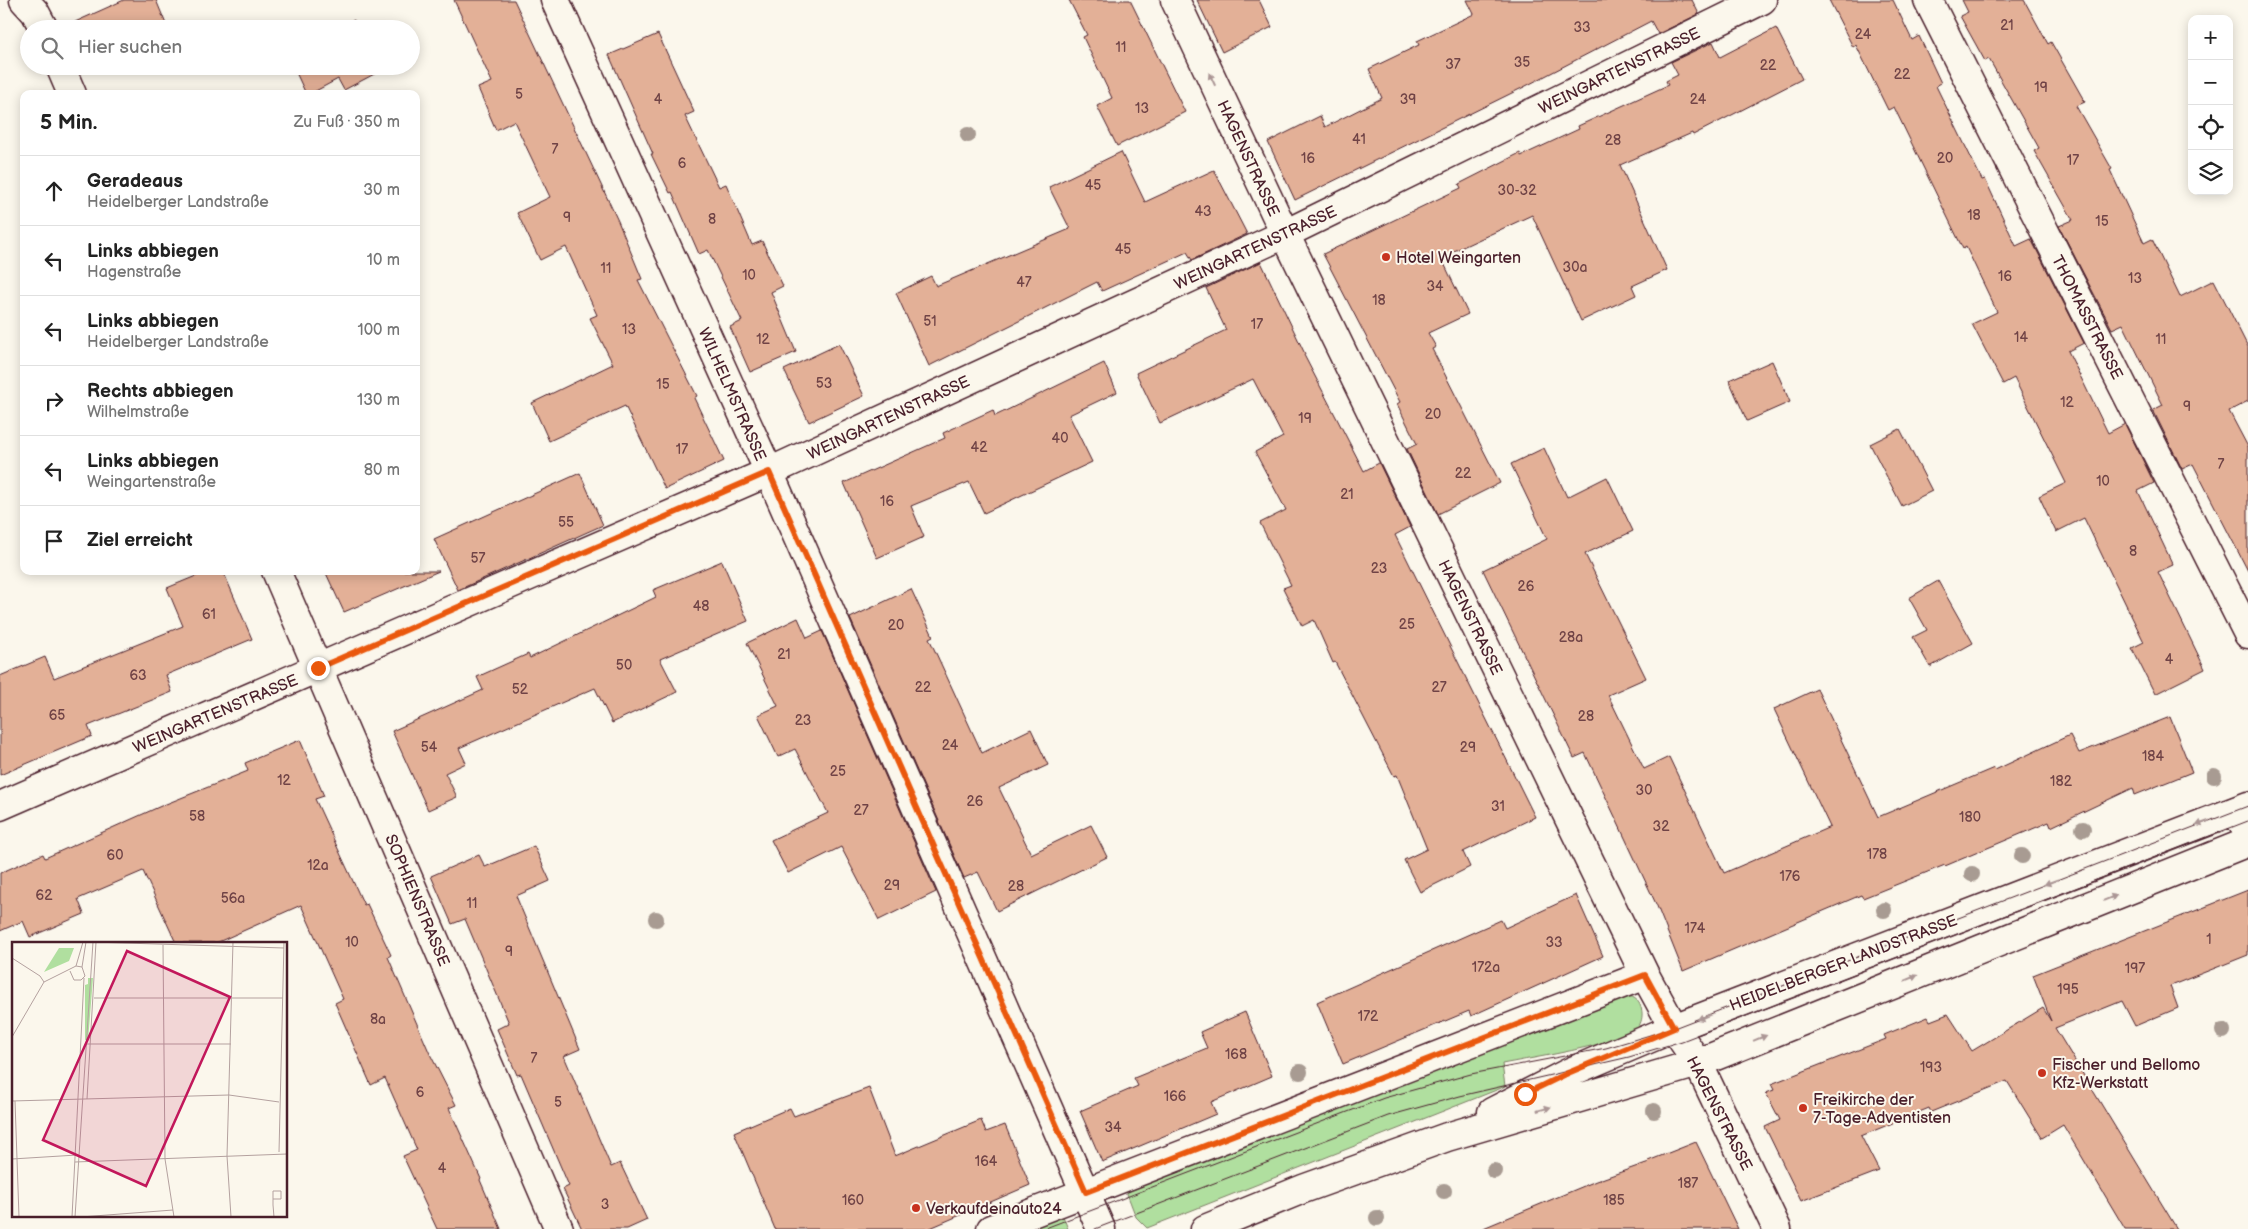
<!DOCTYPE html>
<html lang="de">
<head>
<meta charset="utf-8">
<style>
  :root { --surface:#fff; --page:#f2f2f2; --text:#222; --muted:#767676; --line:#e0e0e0 }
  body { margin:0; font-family:"Balsamiq Sans",sans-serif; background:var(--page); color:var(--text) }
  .controls { position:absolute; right:15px; top:15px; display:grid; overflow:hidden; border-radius:10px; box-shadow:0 2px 12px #0003 }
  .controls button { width:45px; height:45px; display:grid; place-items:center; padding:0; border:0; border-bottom:1px solid var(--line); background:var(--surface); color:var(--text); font:25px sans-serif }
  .stop { position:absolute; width:15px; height:15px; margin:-11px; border:4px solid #ea580c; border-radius:50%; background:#fff }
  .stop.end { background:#ea580c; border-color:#fff; box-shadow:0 1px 5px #0008 }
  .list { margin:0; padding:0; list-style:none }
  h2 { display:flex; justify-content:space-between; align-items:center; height:65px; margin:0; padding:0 20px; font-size:21px }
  h2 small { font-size:16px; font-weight:400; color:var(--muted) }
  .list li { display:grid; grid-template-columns:32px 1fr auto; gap:15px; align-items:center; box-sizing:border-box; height:70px; padding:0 20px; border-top:1px solid var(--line) }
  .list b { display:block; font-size:19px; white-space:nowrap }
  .list p { margin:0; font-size:16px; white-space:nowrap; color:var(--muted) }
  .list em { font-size:16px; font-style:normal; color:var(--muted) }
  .icon { flex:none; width:28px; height:28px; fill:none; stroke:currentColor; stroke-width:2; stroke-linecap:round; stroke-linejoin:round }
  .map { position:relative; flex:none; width:2248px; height:1229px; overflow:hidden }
  .search { position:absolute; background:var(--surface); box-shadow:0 2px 12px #0003; left:20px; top:20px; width:400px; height:55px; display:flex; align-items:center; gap:12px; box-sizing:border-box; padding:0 18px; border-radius:28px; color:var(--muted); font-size:19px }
  .panel { position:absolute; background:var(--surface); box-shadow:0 2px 12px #0003; left:20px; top:90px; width:400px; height:485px; border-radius:10px }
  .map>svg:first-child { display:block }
  .green { fill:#b0df9f; stroke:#7d7f65 }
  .building { fill:#e3b097; stroke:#4a1f2b }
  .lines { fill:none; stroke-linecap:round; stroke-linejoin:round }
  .street-casing { stroke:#4a1f2b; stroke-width:31 }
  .secondary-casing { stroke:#4a1f2b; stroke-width:31 }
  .street { stroke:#fbf7ec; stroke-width:28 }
  .secondary { stroke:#fbf7ec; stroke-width:28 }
  .tram { stroke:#4a1f2b; stroke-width:1 }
  .tree { fill:#a89b92 }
  .oneway { fill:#ab9695 }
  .route { stroke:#ea580c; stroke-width:6 }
  .poi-dot { fill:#c8321e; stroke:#fbf7ec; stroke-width:2 }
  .labels { text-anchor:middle; stroke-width:4; stroke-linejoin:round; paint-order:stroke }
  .number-label { font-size:14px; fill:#704346 }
  .street-label { font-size:16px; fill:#4a1f2b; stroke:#fbf7ec }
  .poi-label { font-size:16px; fill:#4a1f2b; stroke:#fbf7ec; text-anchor:start }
  .inset-road { fill:none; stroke:#b4a19f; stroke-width:1 }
  .view { fill:#c2185b; fill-opacity:0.15; stroke:#c2185b; stroke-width:2.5 }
  .inset-edge { fill:none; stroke:#4a1f2b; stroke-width:2.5 }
</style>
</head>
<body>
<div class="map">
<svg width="2248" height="1229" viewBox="0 0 2248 1229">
  <rect width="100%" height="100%" fill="#fbf7ec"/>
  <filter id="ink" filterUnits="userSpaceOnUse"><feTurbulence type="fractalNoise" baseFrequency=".02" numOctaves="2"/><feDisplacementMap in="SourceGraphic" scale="10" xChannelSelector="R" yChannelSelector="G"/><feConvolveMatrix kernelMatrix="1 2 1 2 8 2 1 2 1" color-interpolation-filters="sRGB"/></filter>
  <g filter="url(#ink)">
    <path class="green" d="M1619,996c8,0 15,-1 20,7 6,10 3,24 -7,30 -11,7 -25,9 -37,12 -31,8 -62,13 -93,19l3,22 -6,3 -352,139 -11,-11 -10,-26 3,-6z
      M1052,1216h11l5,13h-50z"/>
    <path class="building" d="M124,0h32l12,29h-90l-3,-7z
      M454,0h60l104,221 24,58 -4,1 59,116 -3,2 30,63 -59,28 -40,-83 -76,35 -17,-38 81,-39 -23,-46 7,-3 -31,-68 -26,13 -23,-47 33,-16 -36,-76 -18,9 -18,-42 14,-6z
      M1069,0h61l55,112 -68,34 -20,-40 15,-8 -29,-61 4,-2z
      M1197,0h62l13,27 -50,25z
      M1467,0h225l7,14 -41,20 -7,-13 -129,67 -227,112 -27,-58 52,-26 5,11 57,-29 -13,-29 50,-24 -2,-4 57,-27z
      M1829,0h64l19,40 7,-4 22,47 -5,3 46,94 3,-1 31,67 15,-7 53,104 -16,8 40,82 17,-9 29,59 -16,8 35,74 -15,7 47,97 -50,25 -23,-46 12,-6 -60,-124 -28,14 -17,-36 27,-13 -52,-105 -11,6 -31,-60 25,-12 -31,-65 -3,2 -69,-142 -6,3 -32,-65 -3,2z
      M1962,0h62l24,44 3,-2 34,60 -9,4 36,63 -2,1 34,73 8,-4 28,58 34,-17 34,67v54l-19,10 19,36v124l-55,-107 -11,5 -29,-59 10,-5 -40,-81 -11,5 -53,-103 14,-6 -39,-69 5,-3 -50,-89 -4,2 -25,-45 8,-4z
      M354,20l4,9h-20z
      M1776,28l26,51 -109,56 -1,-2 -72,32 47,105 -35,16 4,9 -55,26 -49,-106 -91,42 27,57 -40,19 8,14 -4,2 68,134 -62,31 -31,-65 10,-5 -20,-40 3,-2 -77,-148 138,-66 -2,-4 61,-31 1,3 58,-27 -1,-3 90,-41 -2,-4 12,-6 -7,-13 42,-20 7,15z
      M658,34l36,78 -9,4 34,71 7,-3 26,61 10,-4 21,45 -12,6 25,60 -46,20 -20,-45 12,-6 -34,-71 -9,4 -27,-62 -2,1 -19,-39h2l-44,-99z
      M293,66h85l2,5 -36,19 -6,-11 -28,15h-4z
      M1121,152l24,50 69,-32 33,64 -55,26 -5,-8 -85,39 -5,-9 -168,84 -33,-73 35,-17 5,10 134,-57 -21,-42z
      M1261,262l44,92 -1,1 60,116 15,-8 31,64 -15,8 140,282 -72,35 7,15 -50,25 -16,-32 23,-11 -30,-74 -3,1 -59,-114 -2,1 -19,-43 -12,6 -19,-38 8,-3 -31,-62 26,-13 -31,-58 28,-15 -30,-58 -93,44 -24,-50 90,-43 -20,-42z
      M839,344l25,52 -55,26 -25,-52z
      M1772,361l18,41 -43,19 -18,-41z
      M1104,363l13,29 -48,23 23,47 -108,51 -15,-31 -58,24 13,31 -47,21 -33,-75 101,-45 -2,-5 50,-23 2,6z
      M1900,429l32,62 -30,15 -32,-62z
      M1544,448l23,49 40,-20 26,54 -48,23 61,124 -38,17 36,74 25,-12 55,116 106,-46 -56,-118 43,-20 61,128 116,-49 1,2 75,-35 9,18 91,-36 22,55 -57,23 -2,-7 -82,39 -2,-5 -104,44v-1l-82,33 -2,-3 -178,76 -26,-65 -72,-153 -11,5 -91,-188 64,-31 -36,-75z
      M580,473l23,52 -145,65 -24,-51z
      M722,561l26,60 -88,38 17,33 -65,31 -17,-35 -136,60 7,15 -21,10 12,24 -29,13 -36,-79 91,-41 -6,-13 51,-23 2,4 126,-61 -3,-7z
      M208,571h15l29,68 -86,36 6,17 -84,34 4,10 -92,39v-99l45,-19 9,21 129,-52 -16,-38z
      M325,571h114l-95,41z
      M1938,581l35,62 -43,24 -17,-30 14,-7 -18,-32z
      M911,589l22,47 -4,2 53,115 49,-24 17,36 -49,23 32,66 60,-29 16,32 -110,54 -19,-39 -14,6 -114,-260z
      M798,618l9,20 15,-7 114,261 -57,28 -38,-73 -53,26 -17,-33 57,-27 -33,-64 -17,8 -20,-42 20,-9 -31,-63z
      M300,740l24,56 -9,3 49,106 3,-1 24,51 -3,2 42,97 26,51 -7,3 32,71 -1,1 21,49h-64l-34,-73 14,-6 -32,-72 -14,7 -36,-82 8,-4 -42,-94 -85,38h-40l-33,-72 -65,28 6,15 -54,23 -7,-16 -23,10v-58l43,-19 2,4 116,-52 87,-35 -3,-8z
      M534,846l16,35 -34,15 64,153 -16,7 47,111 9,-4 27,57 -20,9h-45l-19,-40 6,-3 -48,-112 -4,1 -20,-46 12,-6 -44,-104 -13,5 -21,-48 48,-21 6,12z
      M2248,890v65l-78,31 8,22 -43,18 -13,-25 -67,27 122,201h-52l-62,-104 -21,13 -35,-57 -76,31 -2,-4 -68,28 18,35 -78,30 -36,-74 15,-7 -14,-27 8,-3 -3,-6 115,-45 -2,-4 44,-18 2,4 18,-7 24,37 71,-43 8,13 -18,-46z
      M1576,895l27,61 -132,60 -2,-5 -126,53 -26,-62 184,-82 4,8z
      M1245,1012l27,64 -61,26 5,12 -114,48 -22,-51 58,-25 -4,-8 73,-30 -7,-16z
      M869,1088l26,68 86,-36 5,12 19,-7 25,60 -102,44h-153l-41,-97 56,-24 4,8z
      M1696,1142l42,87h-257l115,-48 53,-19 -1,-1z"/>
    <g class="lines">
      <g class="street-casing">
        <path id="street" d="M24,0l11,12 9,17
          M555,0l214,472 332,757
          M1175,0l110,234 360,741 29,53 24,35 79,166
          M1928,0l320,634
          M60,66l12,28
          M276,571l283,658
          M0,806l769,-334 516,-238 477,-234
          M2236,811l12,22
          M991,1229l654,-254"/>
      </g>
      <g class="secondary-casing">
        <path id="secondary" d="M1492,1112l76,-39 106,-45 574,-222
          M1205,1229l98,-40 144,-52 251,-74 550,-221"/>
      </g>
      <use href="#street" class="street"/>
      <use href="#secondary" class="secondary"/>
      <path class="tram" d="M1043,1229l341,-131 87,-24 135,-26 68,-20 574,-222
        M1095,1229l293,-113 72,-20 169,-39 53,-16 566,-220"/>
    </g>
    <g class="tree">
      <circle cx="968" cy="135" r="8"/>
      <circle cx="2214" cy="776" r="8"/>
      <circle cx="2083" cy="829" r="8"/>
      <circle cx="2022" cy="856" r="8"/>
      <circle cx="1972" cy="874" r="8"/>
      <circle cx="1884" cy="910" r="8"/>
      <circle cx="656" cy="919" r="8"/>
      <circle cx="2223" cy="1031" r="8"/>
      <circle cx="1300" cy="1072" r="8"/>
      <circle cx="1654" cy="1111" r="8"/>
      <circle cx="1494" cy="1171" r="8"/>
      <circle cx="1444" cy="1191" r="8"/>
      <circle cx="1377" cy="1218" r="8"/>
    </g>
    <defs><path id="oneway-solid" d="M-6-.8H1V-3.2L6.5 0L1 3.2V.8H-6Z" transform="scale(1.25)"/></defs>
    <g class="oneway">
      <use href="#oneway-solid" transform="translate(1212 79) rotate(-115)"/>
      <use href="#oneway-solid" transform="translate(2203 823) rotate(159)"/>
      <use href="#oneway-solid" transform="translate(2051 882) rotate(159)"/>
      <use href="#oneway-solid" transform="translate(2110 898) rotate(-22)"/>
      <use href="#oneway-solid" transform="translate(1911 978) rotate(-22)"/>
      <use href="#oneway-solid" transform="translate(1704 1017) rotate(159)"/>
      <use href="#oneway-solid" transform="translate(1760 1038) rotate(-22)"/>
      <use href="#oneway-solid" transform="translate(1544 1109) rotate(-16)"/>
    </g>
  </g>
  <g class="lines" filter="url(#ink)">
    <path class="route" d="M318,668l451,-196 317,720 559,-217 29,53 -106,45 -43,21"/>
  </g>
  <g class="poi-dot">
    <circle cx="1386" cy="257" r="5"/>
    <circle cx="2042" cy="1073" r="5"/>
    <circle cx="1803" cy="1108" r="5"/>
    <circle cx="916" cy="1208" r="5"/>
  </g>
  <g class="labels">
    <g class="number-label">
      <text x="2007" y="30">21</text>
      <text x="1582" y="32">33</text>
      <text x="1863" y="39">24</text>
      <text x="1121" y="52">11</text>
      <text x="1522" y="67">35</text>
      <text x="1453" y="69">37</text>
      <text x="1768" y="70">22</text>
      <text x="1902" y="79">22</text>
      <text x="2041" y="92">19</text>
      <text x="519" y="99">5</text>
      <text x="658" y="104">4</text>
      <text x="1408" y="104">39</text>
      <text x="1698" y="104">24</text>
      <text x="1142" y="113">13</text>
      <text x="1359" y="144">41</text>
      <text x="1613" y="145">28</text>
      <text x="555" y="154">7</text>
      <text x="1308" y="163">16</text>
      <text x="1945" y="163">20</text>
      <text x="2073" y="165">17</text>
      <text x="682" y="168">6</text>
      <text x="1093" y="190">45</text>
      <text x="1517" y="195">30-32</text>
      <text x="1203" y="216">43</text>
      <text x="1974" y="220">18</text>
      <text x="567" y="222">9</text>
      <text x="712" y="224">8</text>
      <text x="2102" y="226">15</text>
      <text x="1123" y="254">45</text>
      <text x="1575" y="272">30a</text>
      <text x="606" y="273">11</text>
      <text x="749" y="280">10</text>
      <text x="2005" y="281">16</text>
      <text x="2135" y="283">13</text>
      <text x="1024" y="287">47</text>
      <text x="1435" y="291">34</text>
      <text x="1379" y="305">18</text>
      <text x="930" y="326">51</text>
      <text x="1257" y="329">17</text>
      <text x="629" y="334">13</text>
      <text x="2021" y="342">14</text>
      <text x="763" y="344">12</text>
      <text x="2161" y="344">11</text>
      <text x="824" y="388">53</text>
      <text x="663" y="389">15</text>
      <text x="2067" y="407">12</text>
      <text x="2187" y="411">9</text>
      <text x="1433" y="419">20</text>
      <text x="1305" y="423">19</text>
      <text x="1060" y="443">40</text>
      <text x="979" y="452">42</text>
      <text x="682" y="454">17</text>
      <text x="2221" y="469">7</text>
      <text x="1463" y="478">22</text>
      <text x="2103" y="486">10</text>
      <text x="1347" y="499">21</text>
      <text x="887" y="506">16</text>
      <text x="566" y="527">55</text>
      <text x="2133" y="556">8</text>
      <text x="478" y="563">57</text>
      <text x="1379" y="573">23</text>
      <text x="1526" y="591">26</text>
      <text x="701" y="611">48</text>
      <text x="209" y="619">61</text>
      <text x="1407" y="629">25</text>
      <text x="896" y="630">20</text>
      <text x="1571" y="642">28a</text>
      <text x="784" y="659">21</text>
      <text x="2169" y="664">4</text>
      <text x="624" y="670">50</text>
      <text x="138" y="680">63</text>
      <text x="923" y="692">22</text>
      <text x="1439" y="692">27</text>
      <text x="520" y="694">52</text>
      <text x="57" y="720">65</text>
      <text x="1586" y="721">28</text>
      <text x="803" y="725">23</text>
      <text x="950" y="750">24</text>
      <text x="429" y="752">54</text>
      <text x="1468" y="752">29</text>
      <text x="2153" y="761">184</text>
      <text x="838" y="776">25</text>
      <text x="284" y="785">12</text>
      <text x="2061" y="786">182</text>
      <text x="1644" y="795">30</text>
      <text x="975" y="806">26</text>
      <text x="1498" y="811">31</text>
      <text x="861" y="815">27</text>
      <text x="197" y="821">58</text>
      <text x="1970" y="822">180</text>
      <text x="1661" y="831">32</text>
      <text x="1877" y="859">178</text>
      <text x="115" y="860">60</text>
      <text x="318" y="870">12a</text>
      <text x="1790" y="881">176</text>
      <text x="892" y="890">29</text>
      <text x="1016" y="891">28</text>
      <text x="44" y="900">62</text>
      <text x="233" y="903">56a</text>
      <text x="472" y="908">11</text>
      <text x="1695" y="933">174</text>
      <text x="2209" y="944">1</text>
      <text x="352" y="947">10</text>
      <text x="1554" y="947">33</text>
      <text x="509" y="956">9</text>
      <text x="1486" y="972">172a</text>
      <text x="2135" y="973">197</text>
      <text x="2068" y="994">195</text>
      <text x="1368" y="1021">172</text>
      <text x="378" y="1024">8a</text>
      <text x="1236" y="1059">168</text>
      <text x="534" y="1063">7</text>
      <text x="1931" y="1072">193</text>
      <text x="420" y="1097">6</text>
      <text x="1175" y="1101">166</text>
      <text x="558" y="1107">5</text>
      <text x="1113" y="1132">34</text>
      <text x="986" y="1166">164</text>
      <text x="442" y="1173">4</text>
      <text x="1688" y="1188">187</text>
      <text x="853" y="1205">160</text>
      <text x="1614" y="1205">185</text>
      <text x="605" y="1209">3</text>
    </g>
    <g class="street-label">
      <text transform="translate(1619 70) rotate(-26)" y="6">WEINGARTENSTRASSE</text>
      <text transform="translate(1249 158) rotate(65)" y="6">HAGENSTRASSE</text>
      <text transform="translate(1255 247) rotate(-25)" y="6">WEINGARTENSTRASSE</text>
      <text transform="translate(2088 317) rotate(63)" y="6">THOMASSTRASSE</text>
      <text transform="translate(733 394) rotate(66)" y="6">WILHELMSTRASSE</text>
      <text transform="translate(888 417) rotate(-25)" y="6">WEINGARTENSTRASSE</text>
      <text transform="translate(1471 617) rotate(64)" y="6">HAGENSTRASSE</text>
      <text transform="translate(215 713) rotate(-23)" y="6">WEINGARTENSTRASSE</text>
      <text transform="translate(418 900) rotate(67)" y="6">SOPHIENSTRASSE</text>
      <text transform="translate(1843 962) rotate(-21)" y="6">HEIDELBERGER LANDSTRASSE</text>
      <text transform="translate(1720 1113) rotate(63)" y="6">HAGENSTRASSE</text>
    </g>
    <g class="poi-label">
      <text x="1396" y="263">Hotel Weingarten</text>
      <text x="2052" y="1070">Fischer und Bellomo<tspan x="2052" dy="18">Kfz-Werkstatt</tspan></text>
      <text x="1813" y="1105">Freikirche der<tspan x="1813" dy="18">7-Tage-Adventisten</tspan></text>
      <text x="926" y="1214">Verkaufdeinauto24</text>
    </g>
  </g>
  <g transform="translate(12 942)">
    <rect width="275" height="275" fill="#fbf7ec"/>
    <path d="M47,6h15l-5,13 -25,11zM76,36h5l-5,63 -3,-1v-55l3,-1z" fill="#b0df9f"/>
    <path class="inset-road" d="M80,0l192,6M151,3l2,214 9,58M0,16l28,18 4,6M64,24l7,-24M70,25l4,-25M82,56h189M0,95l32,-55 32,-16 6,1 3,9 -4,4h-7l-4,-9M75,102h144M75,157l9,-157M0,159l217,-6 50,7M3,159l4,116M267,210l5,-210M0,217l65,-4M63,220l212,-8M261,257h8v-8h-8v14l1,12M60,275l12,-239M63,275l18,-275M69,275l92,-7M219,275l-4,-61 6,-214"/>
    <path class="view" d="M115,9l103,46 -84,189 -103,-46z"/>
    <rect width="275" height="275" class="inset-edge"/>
  </g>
</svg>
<div class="controls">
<button>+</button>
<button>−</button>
<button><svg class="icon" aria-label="locate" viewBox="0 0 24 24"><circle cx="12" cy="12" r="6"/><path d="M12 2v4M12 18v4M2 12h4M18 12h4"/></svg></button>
<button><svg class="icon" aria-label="layers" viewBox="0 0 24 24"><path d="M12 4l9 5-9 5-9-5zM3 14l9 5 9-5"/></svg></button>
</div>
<div class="stop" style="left:1525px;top:1094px"></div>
<div class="stop end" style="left:318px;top:668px"></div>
<div class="search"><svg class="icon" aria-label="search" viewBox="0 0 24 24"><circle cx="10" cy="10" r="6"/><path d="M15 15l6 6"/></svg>Hier suchen</div>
<section class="panel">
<h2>5 Min.<small>Zu Fuß · 350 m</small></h2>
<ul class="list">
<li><svg class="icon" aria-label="ahead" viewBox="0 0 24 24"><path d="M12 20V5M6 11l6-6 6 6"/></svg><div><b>Geradeaus</b><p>Heidelberger Landstraße</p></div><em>30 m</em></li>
<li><svg class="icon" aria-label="left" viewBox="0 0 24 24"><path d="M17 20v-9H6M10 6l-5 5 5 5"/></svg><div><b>Links abbiegen</b><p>Hagenstraße</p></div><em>10 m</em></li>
<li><svg class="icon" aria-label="left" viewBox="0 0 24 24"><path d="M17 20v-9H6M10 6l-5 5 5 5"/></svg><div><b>Links abbiegen</b><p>Heidelberger Landstraße</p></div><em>100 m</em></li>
<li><svg class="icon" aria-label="right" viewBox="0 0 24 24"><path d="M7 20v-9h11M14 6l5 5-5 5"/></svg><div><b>Rechts abbiegen</b><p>Wilhelmstraße</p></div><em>130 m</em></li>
<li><svg class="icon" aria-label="left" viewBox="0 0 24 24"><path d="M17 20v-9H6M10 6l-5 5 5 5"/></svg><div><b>Links abbiegen</b><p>Weingartenstraße</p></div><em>80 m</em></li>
<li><svg class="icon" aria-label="arrive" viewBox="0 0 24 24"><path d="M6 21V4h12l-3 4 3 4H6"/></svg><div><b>Ziel erreicht</b></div></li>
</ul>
</section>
</div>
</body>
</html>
